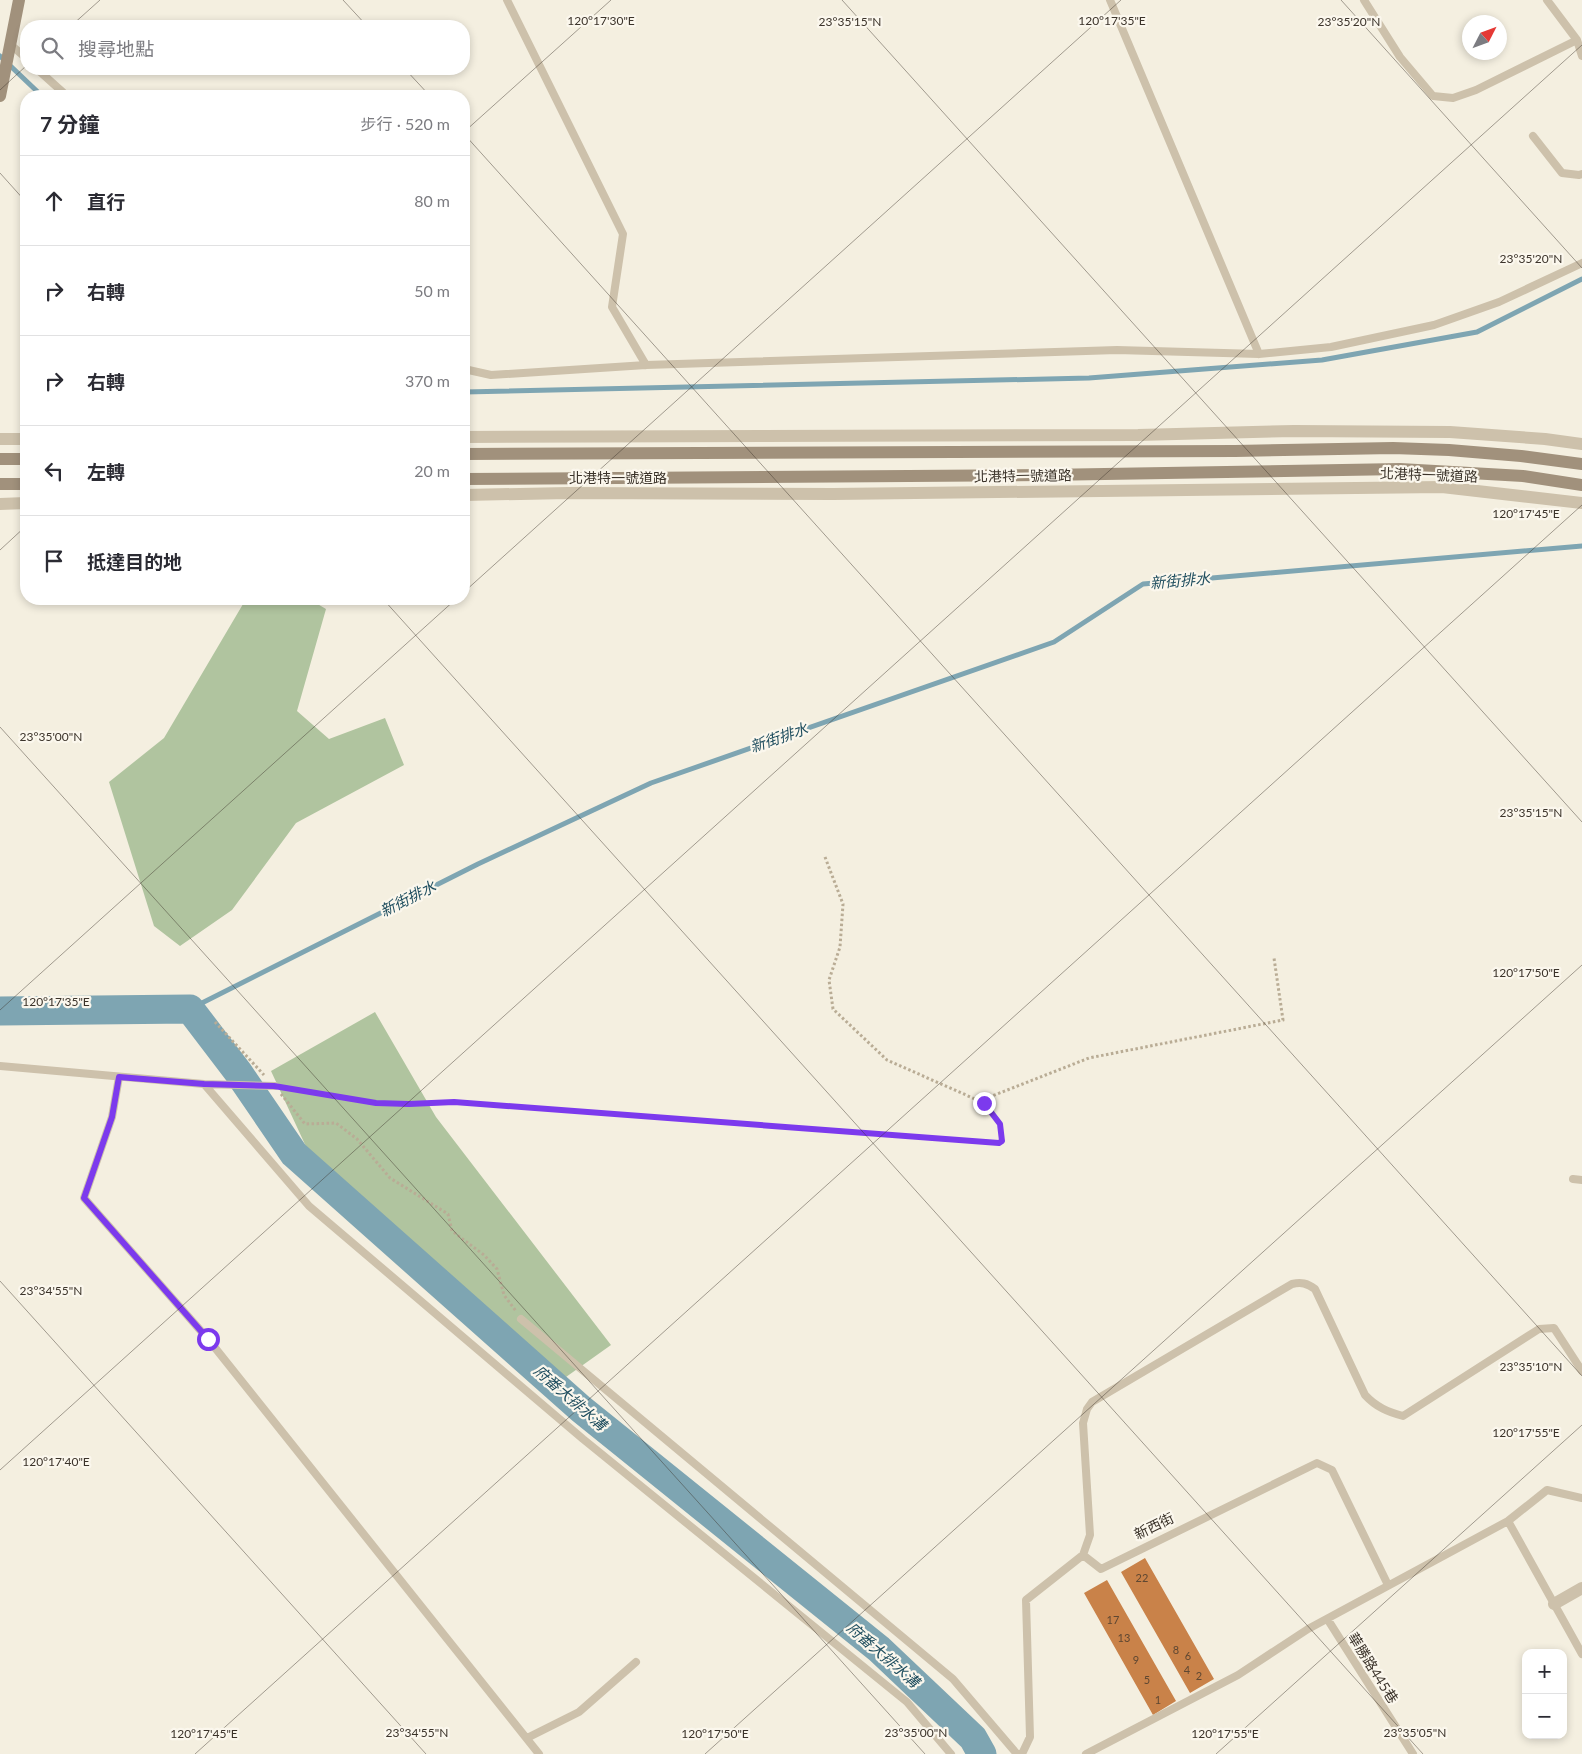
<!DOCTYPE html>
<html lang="zh-TW">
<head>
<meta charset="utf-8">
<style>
  :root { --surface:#fff; --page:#f7f7f7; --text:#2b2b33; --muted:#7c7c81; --line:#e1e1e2 }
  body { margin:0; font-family:Lato,"Noto Sans TC",sans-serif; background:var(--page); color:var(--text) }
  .controls { position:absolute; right:15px; bottom:15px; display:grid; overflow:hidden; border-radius:10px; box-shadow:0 2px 8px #0003 }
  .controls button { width:45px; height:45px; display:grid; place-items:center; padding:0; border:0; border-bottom:1px solid var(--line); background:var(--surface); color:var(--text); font:25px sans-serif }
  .compass { position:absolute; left:1462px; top:15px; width:45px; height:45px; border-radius:50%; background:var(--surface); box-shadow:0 2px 8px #0003; rotate:48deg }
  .stop { position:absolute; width:15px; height:15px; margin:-11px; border:4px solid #7c3aed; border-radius:50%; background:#fff }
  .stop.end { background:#7c3aed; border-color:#fff; box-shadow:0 1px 5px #0008 }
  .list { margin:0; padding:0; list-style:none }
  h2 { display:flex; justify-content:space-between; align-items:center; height:65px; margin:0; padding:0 20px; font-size:21px }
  h2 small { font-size:16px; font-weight:400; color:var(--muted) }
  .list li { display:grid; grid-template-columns:32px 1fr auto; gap:15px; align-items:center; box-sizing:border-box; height:90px; padding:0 20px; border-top:1px solid var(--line) }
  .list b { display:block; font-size:19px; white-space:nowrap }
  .list em { font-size:16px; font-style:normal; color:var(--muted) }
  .icon { flex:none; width:28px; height:28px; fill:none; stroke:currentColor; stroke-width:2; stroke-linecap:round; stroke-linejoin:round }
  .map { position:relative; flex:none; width:1582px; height:1754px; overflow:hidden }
  .search { position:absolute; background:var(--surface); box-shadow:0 2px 8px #0003; left:20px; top:20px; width:450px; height:55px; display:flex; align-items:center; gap:12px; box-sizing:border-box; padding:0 18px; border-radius:20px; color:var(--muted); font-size:19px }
  .panel { position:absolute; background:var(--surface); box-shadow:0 2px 8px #0003; left:20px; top:90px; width:450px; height:515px; border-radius:20px }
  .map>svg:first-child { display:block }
  .green { fill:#b0c49f }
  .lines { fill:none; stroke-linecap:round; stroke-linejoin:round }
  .stream { stroke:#7ea5b2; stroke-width:5 }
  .river { stroke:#7ea5b2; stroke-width:29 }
  .building { fill:#c98249 }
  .path { stroke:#b9ac95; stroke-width:3; stroke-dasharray:2.5 2.5; stroke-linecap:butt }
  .lane { stroke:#cdc1ab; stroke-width:8 }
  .street { stroke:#cdc1ab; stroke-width:12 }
  .secondary { stroke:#a1917c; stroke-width:12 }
  .route { stroke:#7c3aed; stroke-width:6 }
  .ticks { fill:none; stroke:#3b332a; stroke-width:1; stroke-opacity:0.45 }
  .labels { text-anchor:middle; stroke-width:4.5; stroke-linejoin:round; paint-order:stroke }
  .number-label { font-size:11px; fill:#5e4732 }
  .street-label { font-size:14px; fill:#3b332a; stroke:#fbf7ed }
  .water-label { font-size:15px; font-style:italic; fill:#1e4d5e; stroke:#fbf7ed }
  .ticks-label { font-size:12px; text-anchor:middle; fill:#3b332a; stroke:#fbf7ed; stroke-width:4.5; stroke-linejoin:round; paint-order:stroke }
</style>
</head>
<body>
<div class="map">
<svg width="1582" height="1754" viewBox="0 0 1582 1754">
  <rect width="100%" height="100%" fill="#f4efe0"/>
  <path class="green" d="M246,599h63l17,10 -29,102 32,28 56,-21 19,47 -108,58 -64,87 -52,36 -26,-20 -45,-144 55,-44z
    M375,1012l61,105 175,228 -45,32 -77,-59 -180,-165 -38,-82z"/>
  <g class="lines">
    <path class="stream" d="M0,56l42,40
      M464,392l625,-14 233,-18 155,-28 105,-53
      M190,1009l288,-145 173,-81 403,-141 89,-58 439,-38"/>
    <path class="river" d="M0,1011l190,-2 48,63 56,82 287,255 298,240 94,89 9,16"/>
  </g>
  <path class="building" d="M1145,1558l69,121 -24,14 -69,-121z
    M1107,1580l69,121 -23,14 -69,-122z"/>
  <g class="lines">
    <path class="path" d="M825,857l18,47 -3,43 -11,33 4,29 54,51 97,43 8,-7 97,-38 194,-38 -9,-62
      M215,1022l49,53
      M285,1088l91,15 33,1 45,-2 545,41 4,-2 -3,-17 -16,-21
      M281,1094l24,30 31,-1 21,16 33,39 58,36 4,17 32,24 13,14 7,26 12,16"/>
    <path class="lane" d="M507,0l116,234 -11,73 34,58
      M1110,0l149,354
      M1364,0l36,57 33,39 20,2 23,-8 101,-50
      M1547,0l30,40 5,16
      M11,45l15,13
      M37,69l30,27
      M1533,136l29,37 17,2 3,-1
      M464,369l27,6 155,-10 471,-15 142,4 72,-7 103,-22 65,-23 83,-39
      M0,1066l204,18 105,122 274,233 324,263 44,52
      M119,1077l-7,40 -28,81 124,141 331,415
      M204,1084l71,2
      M1573,1179l9,1
      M521,1319l432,360 64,75
      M1508,1521l74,133
      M1083,1555l7,-20 -7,-112 4,-14 5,-7 200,-118c9,-2 15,-1 23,5l50,106c11,12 23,17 38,21l136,-87 15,-1 28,43
      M1328,1620l85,134
      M527,1738l52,-26 57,-50
      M1022,1754l8,-17 -4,-137 57,-45 18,14 216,-106 15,7 56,115
      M1086,1754l152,-79 70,-46 200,-108 39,-31 35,8"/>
    <path class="street" d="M464,437l674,-2 156,-4 156,1 95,7 37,5
      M0,439h26
      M464,495l104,-2 265,1 609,-7 140,16
      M0,504l26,-1
      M1554,1604l28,-16"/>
    <path class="secondary" d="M0,96l19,-96
      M464,454l771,-3 158,-3 56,2 72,6 61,8
      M0,459h26
      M464,479l580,-4 356,-6 123,7 59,9
      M0,484h26"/>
  </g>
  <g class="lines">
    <path class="route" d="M208,1339l-124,-141 28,-81 7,-40 85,7 70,2 102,17 33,1 45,-2 545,41 3,-2 -2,-17 -16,-21"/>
  </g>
  <path class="ticks" d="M343,0l24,26M842,0l740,822M1341,0l241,268M71,26l29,-26M405,69l25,27M0,90l26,-24M464,132l147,-132M464,134l1118,1242M0,173l26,29M0,550l26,-24M464,592l657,-592M383,599l1040,1155M0,727l925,1027M0,1010l456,-411M0,1281l426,473M0,1470l1582,-1425M195,1754l1387,-1249M705,1754l877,-789M1216,1754l366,-329"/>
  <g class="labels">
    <g class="number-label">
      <text x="1142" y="1582">22</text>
      <text x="1113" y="1624">17</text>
      <text x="1124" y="1642">13</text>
      <text x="1176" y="1654">8</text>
      <text x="1188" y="1660">6</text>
      <text x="1136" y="1664">9</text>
      <text x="1187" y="1674">4</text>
      <text x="1199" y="1680">2</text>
      <text x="1147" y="1684">5</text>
      <text x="1158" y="1704">1</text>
    </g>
    <g class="street-label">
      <text transform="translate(1429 475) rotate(2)" y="5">北港特一號道路</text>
      <text transform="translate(1023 476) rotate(-1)" y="5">北港特一號道路</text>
      <text x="618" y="483">北港特一號道路</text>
      <text transform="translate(1154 1526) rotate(-26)" y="5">新西街</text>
      <text transform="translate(1373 1668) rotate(58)" y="5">華勝路445巷</text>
    </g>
    <g class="water-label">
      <text transform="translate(1180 581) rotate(-5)" y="5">新街排水</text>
      <text transform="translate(779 738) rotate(-19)" y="5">新街排水</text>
      <text transform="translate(408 899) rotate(-27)" y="5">新街排水</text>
      <text transform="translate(570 1398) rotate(41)" y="5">府番大排水溝</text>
      <text transform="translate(883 1655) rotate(41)" y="5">府番大排水溝</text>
    </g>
  </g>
  <g class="ticks-label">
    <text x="1112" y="25">120°17'35"E</text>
    <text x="601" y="25">120°17'30"E</text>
    <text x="850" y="26">23°35'15"N</text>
    <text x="1349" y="26">23°35'20"N</text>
    <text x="1531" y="263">23°35'20"N</text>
    <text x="1526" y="518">120°17'45"E</text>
    <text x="51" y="741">23°35'00"N</text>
    <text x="1531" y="817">23°35'15"N</text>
    <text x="1526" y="977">120°17'50"E</text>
    <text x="56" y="1006">120°17'35"E</text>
    <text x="51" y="1295">23°34'55"N</text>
    <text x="1531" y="1371">23°35'10"N</text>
    <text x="1526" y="1437">120°17'55"E</text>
    <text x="56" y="1466">120°17'40"E</text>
    <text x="417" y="1737">23°34'55"N</text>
    <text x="916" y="1737">23°35'00"N</text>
    <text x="1415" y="1737">23°35'05"N</text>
    <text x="204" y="1738">120°17'45"E</text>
    <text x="715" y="1738">120°17'50"E</text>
    <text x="1225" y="1738">120°17'55"E</text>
  </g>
</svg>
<div class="controls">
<button>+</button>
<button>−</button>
</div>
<svg class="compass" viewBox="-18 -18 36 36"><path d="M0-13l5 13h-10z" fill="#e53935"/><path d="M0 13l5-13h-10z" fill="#7c7c81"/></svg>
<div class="stop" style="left:208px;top:1339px"></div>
<div class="stop end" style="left:984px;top:1103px"></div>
<div class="search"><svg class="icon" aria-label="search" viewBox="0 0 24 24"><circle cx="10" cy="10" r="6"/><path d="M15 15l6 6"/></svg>搜尋地點</div>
<section class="panel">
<h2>7 分鐘<small>步行 · 520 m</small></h2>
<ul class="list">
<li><svg class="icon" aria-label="ahead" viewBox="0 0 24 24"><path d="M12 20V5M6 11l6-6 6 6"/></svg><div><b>直行</b></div><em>80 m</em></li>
<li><svg class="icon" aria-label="right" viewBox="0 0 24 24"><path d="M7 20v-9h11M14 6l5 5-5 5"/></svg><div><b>右轉</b></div><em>50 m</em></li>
<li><svg class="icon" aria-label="right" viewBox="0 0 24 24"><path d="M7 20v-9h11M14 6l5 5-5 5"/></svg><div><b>右轉</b></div><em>370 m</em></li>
<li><svg class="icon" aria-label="left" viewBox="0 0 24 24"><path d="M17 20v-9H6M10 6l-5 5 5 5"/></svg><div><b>左轉</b></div><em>20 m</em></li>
<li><svg class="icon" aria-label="arrive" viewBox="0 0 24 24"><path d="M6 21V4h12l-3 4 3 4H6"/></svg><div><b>抵達目的地</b></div></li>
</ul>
</section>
</div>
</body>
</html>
